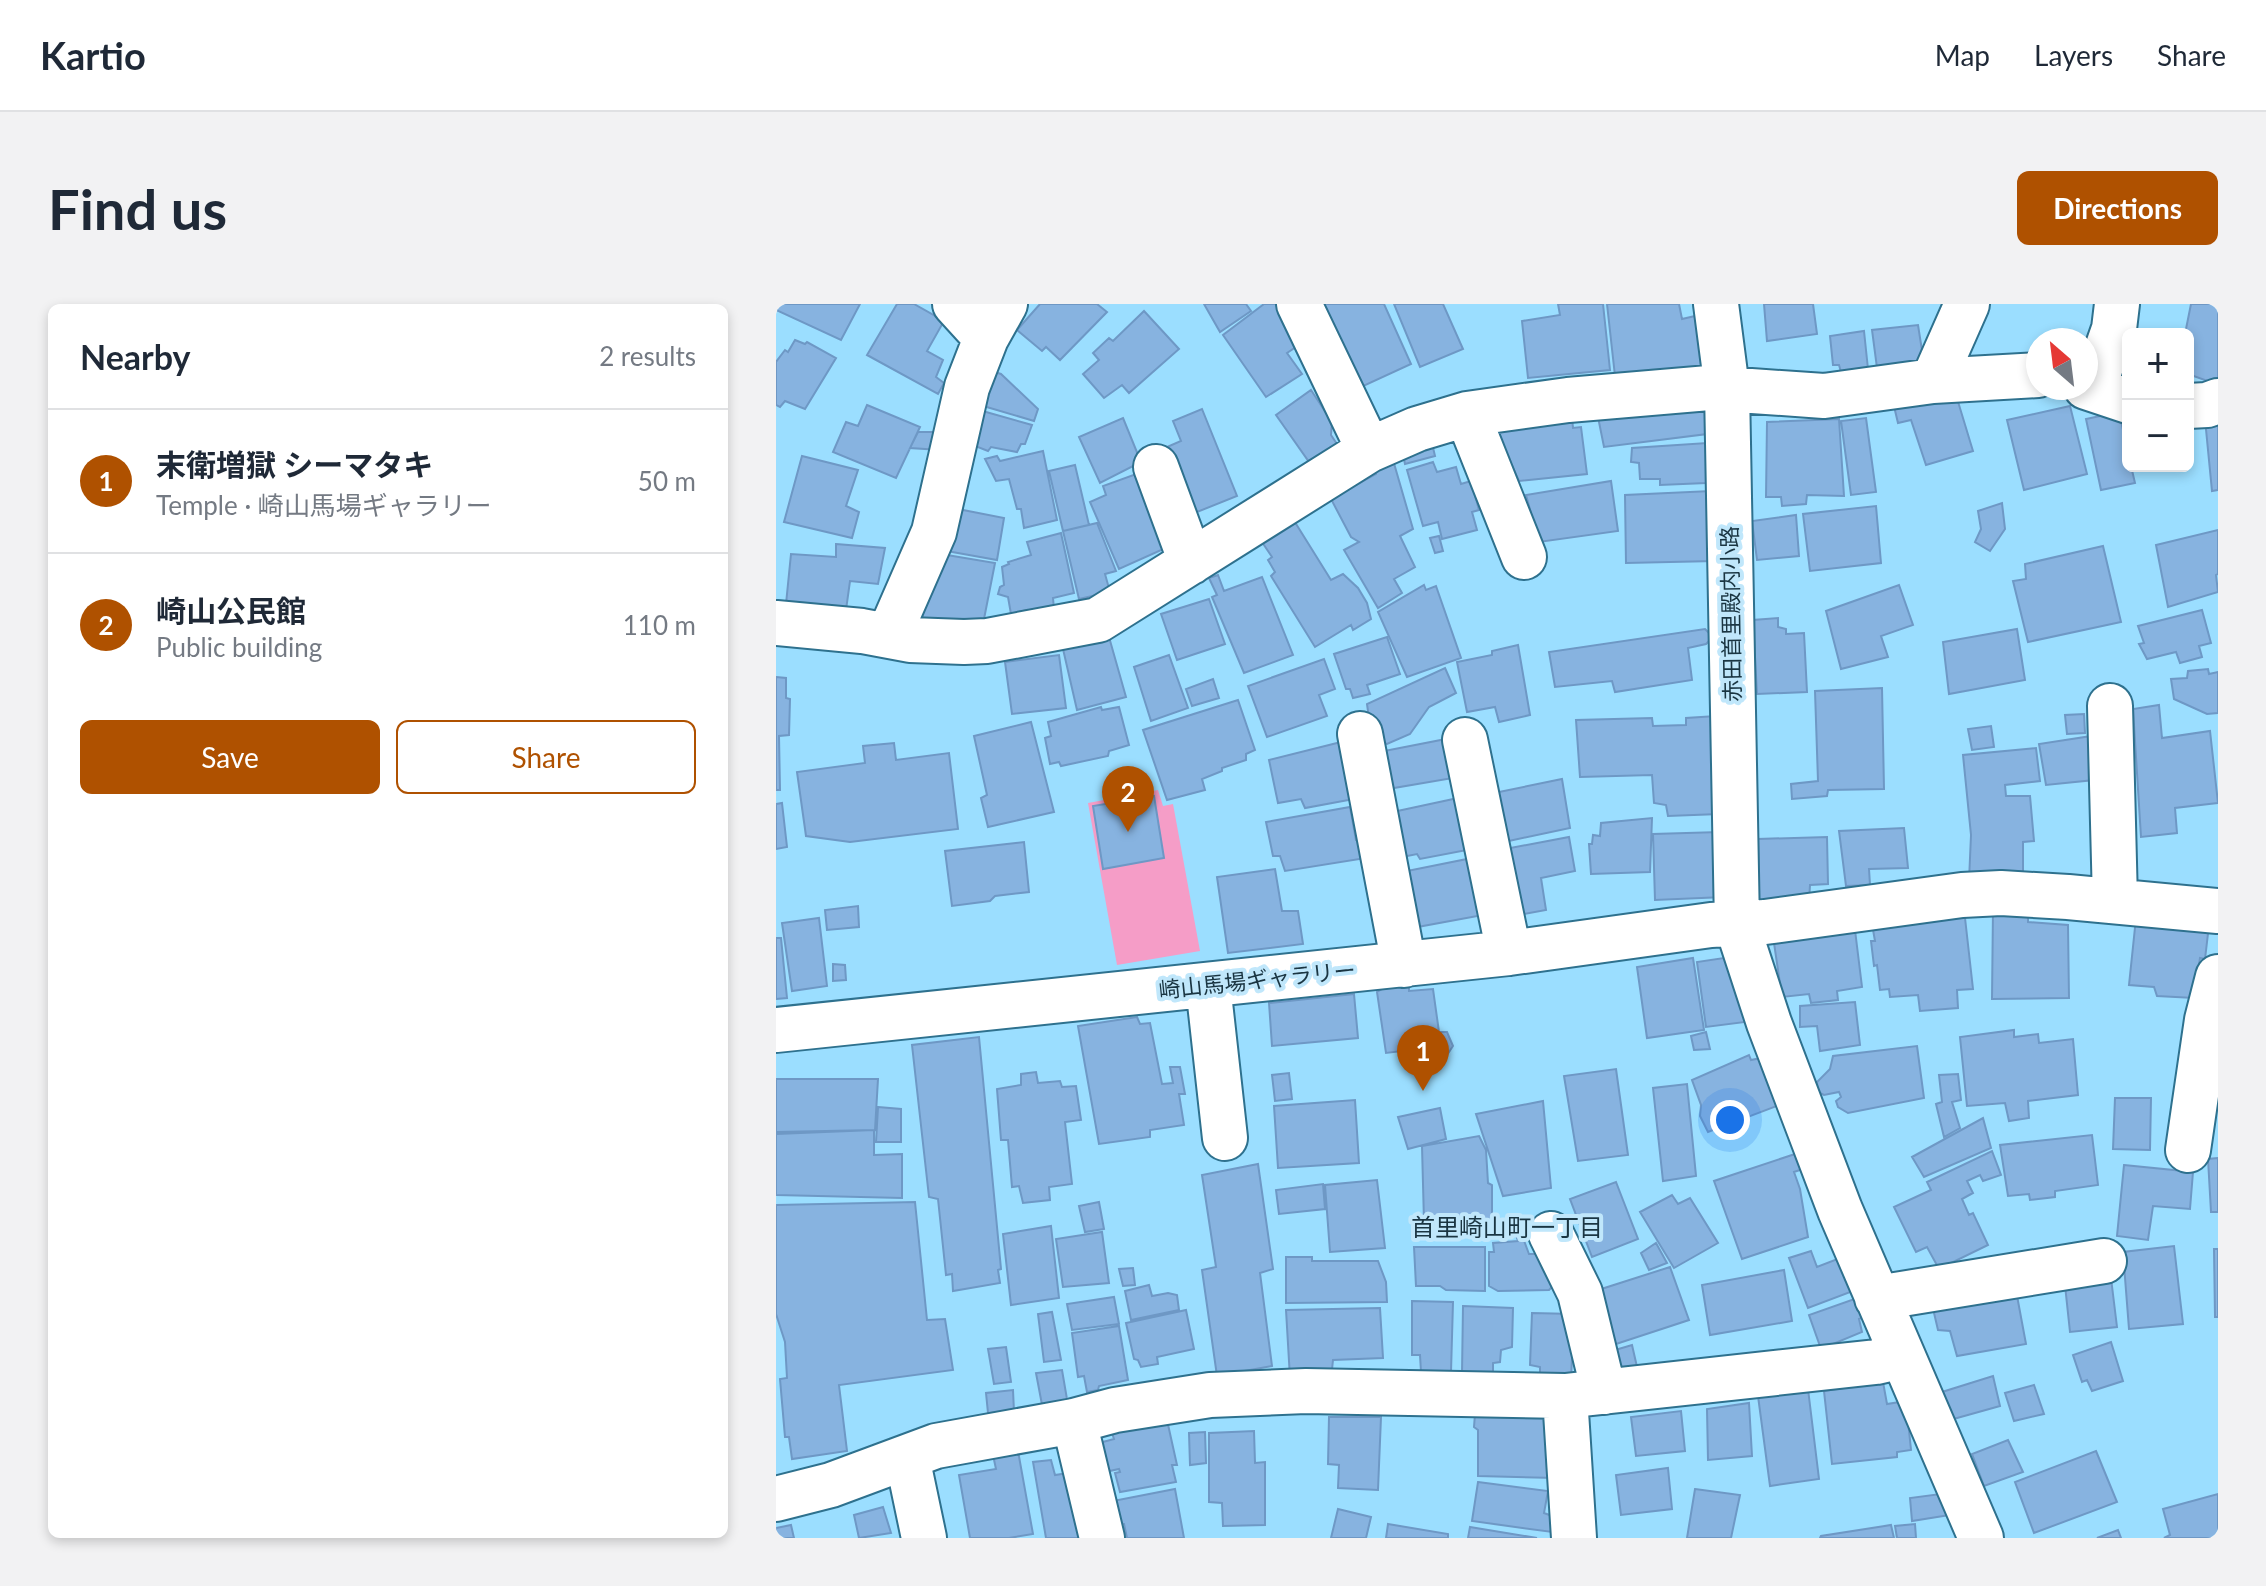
<!DOCTYPE html>
<html lang="en">
<head>
<meta charset="utf-8">
<style>
  :root { --surface:#fff; --page:#f2f2f3; --text:#1f2937; --muted:#747a83; --line:#e0e1e3; --accent:#af5100 }
  body { margin:0; font-family:Lato,"Noto Sans JP",sans-serif; background:var(--page); color:var(--text) }
  .controls { position:absolute; right:24px; top:24px; display:grid; overflow:hidden; border-radius:12px; box-shadow:0 4px 12px #0003 }
  .controls button { width:72px; height:72px; display:grid; place-items:center; padding:0; border:0; border-bottom:2px solid var(--line); background:var(--surface); color:var(--text); font:40px sans-serif }
  .compass { position:absolute; left:1250px; top:24px; width:72px; height:72px; border-radius:50%; background:var(--surface); box-shadow:0 4px 12px #0003; rotate:332deg }
  .you { position:absolute; left:954px; top:816px; width:28px; height:28px; margin:-20px; border:6px solid #fff; border-radius:50%; background:#1a73e8; box-shadow:0 0 0 12px #1a73e833 }
  .badge { display:grid; place-items:center; width:52px; height:52px; border-radius:50%; background:var(--accent); color:#fff; font-size:26px; font-weight:700 }
  .pin { position:absolute; translate:-50% -66px; filter:drop-shadow(0 2px 4px #0008) }
  .pin::after { content:''; position:absolute; top:42px; width:28px; height:24px; background:inherit; clip-path:polygon(0 0,100% 0,50% 100%) }
  .list { margin:0; padding:0; list-style:none }
  h2 { display:flex; justify-content:space-between; align-items:center; height:104px; margin:0; padding:0 32px; font-size:34px }
  h2 small { font-size:26px; font-weight:400; color:var(--muted) }
  .list li { display:grid; grid-template-columns:52px 1fr auto; gap:24px; align-items:center; box-sizing:border-box; height:144px; padding:0 32px; border-top:2px solid var(--line) }
  .list b { display:block; font-size:30px; white-space:nowrap }
  .list p { margin:0; font-size:26px; white-space:nowrap; color:var(--muted) }
  .list em { font-size:26px; font-style:normal; color:var(--muted) }
  .actions { display:flex; gap:16px; padding:24px 32px }
  .actions a { flex:1; padding:18px 0; border:2px solid var(--accent); border-radius:12px; text-align:center; font-size:28px; color:var(--accent) }
  .actions .main { background:var(--accent); color:#fff }
  .map { position:relative; flex:none; width:1442px; height:1234px; overflow:hidden; border-radius:12px }
  header { display:flex; align-items:center; gap:48px; box-sizing:border-box; height:112px; padding:0 40px; background:var(--surface); border-bottom:2px solid var(--line) }
  header strong { font-size:38px }
  nav { display:flex; gap:44px; margin-inline-start:auto; font-size:28px }
  .intro { display:flex; align-items:center; justify-content:space-between; box-sizing:border-box; height:192px; padding:0 48px }
  h1 { margin:0; font-size:56px }
  .button { padding:20px 36px; border-radius:12px; background:var(--accent); color:#fff; font-size:28px; font-weight:700 }
  main { display:flex; gap:48px; padding:0 48px }
  aside { flex:1; background:var(--surface); border-radius:12px; box-shadow:0 4px 12px #0003 }
  .map>svg:first-child { display:block }
  .green { fill:#f59dc7 }
  .building { fill:#87b3e0; stroke:#6e98c5; stroke-width:2 }
  .lines { fill:none; stroke-linecap:round; stroke-linejoin:round }
  .minor-casing { stroke:#2e718e; stroke-width:48 }
  .minor { stroke:#fff; stroke-width:44 }
  .labels { text-anchor:middle; stroke-width:8; stroke-linejoin:round; paint-order:stroke }
  .street-label { font-size:22px; fill:#1a3542; stroke:#c0e7fb }
  .neighbourhood-label { font-size:24px; fill:#1a3542; stroke:#c0e7fb }
</style>
</head>
<body>
<header>
<strong>Kartio</strong>
<nav><a>Map</a><a>Layers</a><a>Share</a></nav>
</header>
<div class="intro"><h1>Find us</h1><a class="button">Directions</a></div>
<main>
<aside>
<h2>Nearby<small>2 results</small></h2>
<ul class="list">
<li><span class="badge">1</span><div><b>末衛増獄 シーマタキ</b><p>Temple · 崎山馬場ギャラリー</p></div><em>50 m</em></li>
<li><span class="badge">2</span><div><b>崎山公民館</b><p>Public building</p></div><em>110 m</em></li>
</ul>
<div class="actions"><a class="main">Save</a><a>Share</a></div>
</aside>
<div class="map">
<svg width="1442" height="1234" viewBox="0 0 1442 1234">
  <rect width="100%" height="100%" fill="#9bdeff"/>
  <path class="green" d="M382,486l5,16 10,-2 27,147 -83,14 -29,-162z"/>
  <path class="building" d="M3,0h81l-19,36 -65,-30z
    M121,0h17l30,17 -17,30 16,9 -7,17 8,6 -6,11 -71,-39z
    M264,0h57l10,8 -47,48 -14,-13 -4,4 -25,-21z
    M428,0h42l5,7 -31,21z
    M488,0h13l28,37 -18,12 15,21 -36,23 -43,-62z
    M546,0h62l27,60 -52,24z
    M618,0h49l20,45 -43,18z
    M782,0h45l7,66 -82,8 -6,-57 38,-6z
    M831,0h72l3,15 13,-3 8,50 -88,10z
    M988,0h49l4,30 -50,7z
    M1415,0h27v76l-5,3 -25,-9v-40h-3z
    M368,7l35,38 -50,44 -7,-8 -18,13 -21,-24 16,-14 -6,-7 16,-15 4,3z
    M1142,21l6,38 -47,5 -5,-38z
    M1088,27l4,38 -27,3 -2,-7h-6l-3,-29z
    M19,36l10,4 2,-2 29,16 -31,51 -20,-8 -5,6 -4,-2v-43l9,-12 3,2z
    M215,67l10,3 37,35 -4,12 -54,-16z
    M535,86l21,32 -1,13 10,15 -27,19 -38,-54z
    M1180,91l17,56 -47,14 -15,-45 -13,3 -5,-21z
    M929,94l2,36 -103,13 -7,-35z
    M91,101l53,22 -24,51 -63,-26 13,-30 12,4z
    M1294,102l17,68 -63,16 -17,-70z
    M426,105l35,87 -50,20 -27,-66 21,-9 -8,-20z
    M203,106l53,15 -7,19h-4l-4,8 -26,-5 -3,4 -18,-7z
    M1343,108l9,40v14h3l4,17 -34,7 -15,-71z
    M796,113l1,11 8,-1 6,47 -68,7 -22,-48 6,-4z
    M1442,113v73l-6,1 -7,-72z
    M347,114l18,44 -41,21 -21,-46z
    M1090,114l10,74 -25,3 -10,-74z
    M1063,115l5,77 -37,-1 -1,9 -24,2 -1,-9h-15l1,-75z
    M142,128h24l-2,18 -30,-2z
    M655,135l4,17 -30,8 -3,-14z
    M931,139l-1,40 -46,2v-6h-20l-1,-16 -8,-1 1,-14z
    M267,147l14,69 -33,8 -3,-19h-4l-8,-30 -13,2 -11,-22 12,-3 3,5z
    M615,149l22,76 -13,7 15,31 -21,12 8,14 -24,15 -34,-58 15,-8 -8,-5 -20,-38 45,-25v-12z
    M26,152l56,14 -12,36 13,6 -7,26 -68,-16z
    M657,158l4,10 19,-5 5,17 10,-3 8,29 -7,2 5,18 -35,9 -4,-17 -15,4 -16,-56z
    M299,161l14,60 -26,6 -14,-60z
    M363,169l29,74 -49,22 -29,-67 16,-7 -3,-9z
    M835,177l7,50 -79,11 -13,-47z
    M935,187l4,70 -89,2 -1,-68z
    M1226,199l3,26 -15,22 -15,-9 6,-13 -3,-18z
    M1100,202l5,57 -71,8 -7,-57z
    M182,205l46,9 -7,42 -56,-10z
    M1020,211l3,41 -42,4 -5,-39z
    M517,215l38,61 12,-6 15,14 9,15 4,16 -18,11 -2,-5 -36,22 -44,-71 4,-4 -7,-12 4,-3 -12,-18z
    M321,219l19,48 -11,3 5,18 -31,7 -16,-68z
    M1442,226v44l-2,1 2,17 -50,15 -12,-62z
    M285,229l13,60 -21,5 1,11 -26,5 -1,-4 -16,4 -3,-17 -10,-3 2,-7 4,-2 -2,-18 7,-3 -1,-2 23,-7 -4,-13z
    M663,232l4,15 -8,2 -5,-15z
    M60,240l49,4 -7,36 -28,-3 -4,29 -60,-6 5,-50 45,3z
    M1327,242l18,76 -93,20 -15,-61 13,-2 -1,-15z
    M165,250l54,9 -12,61 -63,9 7,-48z
    M442,271l6,16 38,-14 31,78 -49,18 -32,-76 5,-2 -8,-17z
    M648,281l2,5 10,-4 25,72 -54,19 -29,-65z
    M1123,281l14,40 -32,11 7,21 -47,12 -15,-58z
    M433,295l16,45 -48,16 -16,-46z
    M1426,306l9,33 -12,3 3,11 -22,6 -4,-11 -29,7 -8,-15 5,-1 -6,-17z
    M1002,314v9l8,2v5l18,-1 3,59 -50,2 -4,-74z
    M929,325l5,5v6l-4,4 -18,4 4,32 -77,12 -3,-11 -57,6 -6,-35z
    M1241,325l8,51 -76,14 -6,-52z
    M333,333l17,60 -49,13 -14,-61z
    M611,333l13,37 -33,11 3,9 -17,4 -3,-9h-4l-12,-35z
    M742,341l12,70 -31,7 -4,-15 -28,5 -10,-50 35,-7v-4z
    M283,351l7,53 -54,6 -7,-52z
    M393,351l19,53 -37,13 -17,-54z
    M548,355l11,30 -16,6 8,21 -60,21 -19,-51z
    M669,364l11,25 -27,14 -19,27 -23,10 -15,-4 -5,-36z
    M1432,365l1,5 9,-2v41l-11,1 -33,-15 -3,-20 16,-1 1,-7z
    M0,373l10,1v20l4,1 -1,36 -10,1 1,54h-4z
    M437,375l6,19 -27,8 -6,-17z
    M1106,384l2,101 -56,1 -1,6 -35,3 -1,-15 27,-3 -3,-90z
    M462,396l17,50 -9,4v6l-24,8v3l-20,8 3,11 -38,10 -24,-70z
    M1383,401l3,33 48,-7 8,72 -43,5 2,25 -36,4 -8,-128z
    M325,403l1,3 17,-3 10,38 -20,6 -1,5 -47,10 -2,-4 -9,2 -5,-26 6,-2 -3,-14z
    M1308,410l1,19 -18,1 -2,-19z
    M940,412l3,98 -51,2 -2,-11 -12,-2 -2,-28 -72,2 -4,-57 76,-2 1,8 33,-1v-7z
    M255,418l23,90 -66,15 -7,-29 6,-3 -13,-59z
    M1215,422l3,21 -22,3 -4,-21z
    M1322,431l6,44 -58,6 -7,-41z
    M670,435l7,39 -71,12 -8,-37z
    M565,438l13,57 -49,9 -4,-9 -23,4 -9,-43z
    M118,439l2,17 53,-7 9,76 -108,13 -44,-6 -9,-64 68,-9 -2,-17z
    M1260,444l4,33 -35,4 1,11h24l4,45 -11,1v41l-54,-2 2,-46 -8,-80z
    M786,475l8,49 -66,14 -10,-49z
    M378,492l10,62 -61,11 -10,-63z
    M682,494l9,52 -47,9 -3,-5 -20,4 -9,-45z
    M6,499l5,44 -11,2v-45z
    M574,503l6,33h6l4,18 -81,13 -5,-15h-7l-7,-34z
    M876,514l-2,54 -59,2 -2,-30h3l1,-9 7,1 1,-13z
    M1128,524l4,40 -39,1 1,16 -24,1 -7,-55z
    M944,528l4,65 -69,3 -2,-66z
    M793,533l6,34 -34,7 5,32 -28,5 -13,-66z
    M1051,533l1,47 -18,1 -1,17 -50,2 -1,-65z
    M248,538l5,50 -34,4 -5,5 -38,5 -7,-55z
    M696,554l11,57 -71,13 -10,-56z
    M499,565l7,42h16l5,33 -75,9 -11,-76z
    M82,602l1,21 -32,3 -2,-20z
    M1188,605l9,80 -16,1 1,18 -38,3 -2,-16 -28,2 -1,-8 -9,1 -3,-25 -3,1 -3,-25h4l-3,-17z
    M1217,605l35,7v6l40,3 1,73 -77,1z
    M43,614l8,68 -35,5 -10,-68z
    M1360,614l73,7 -4,34 -5,-1 -6,40 -37,-2 -3,-9 -25,-2z
    M1079,626l7,57 -25,4 1,9 -27,3 -2,-9 -27,3 -8,-54z
    M0,634h5l6,60 -11,1z
    M961,652l16,65 -47,6 -9,-65z
    M917,654l11,72 -57,8 -10,-71z
    M57,660l12,1 1,15 -13,1z
    M633,681v6l24,-2 6,43h8l6,14 -6,9 -34,5 -3,-10 -24,3 -9,-61 5,-3z
    M578,690l4,44 -86,8 -3,-43z
    M1079,698l5,43 -40,6 -3,-25 -17,1v-21z
    M361,713l3,7 10,-1 12,61 11,-1 -3,-16h10l5,27h-6l5,31 -34,5v7l-51,7 -21,-118z
    M1238,726v7l24,-3 1,9 34,-4 5,56 -50,6 1,17 -20,3 -4,-18 -38,3 -7,-69z
    M930,728l4,17 -16,1 -3,-14z
    M203,733l22,232 -3,1 2,13 -47,8 -1,-17 -6,1 -8,-76 -9,-2 -17,-152z
    M1141,742l7,52 -76,15 -10,-6 -2,-6 5,-4 -2,-5 -15,3 -6,-3 -1,-10 13,-13 3,-13z
    M973,751l2,5 15,-3 16,47 -74,28 -8,-16 1,-11 -9,-25z
    M840,765l12,86 -50,6 -14,-85z
    M260,768l2,11 22,-2 2,6 14,-1 5,34 -16,2 7,62 -23,3 1,13 -27,3 -4,-17 -7,1 -4,-47h-7l-4,-51 24,-4v-11z
    M513,769l3,26 -17,2 -3,-26z
    M1182,770l3,26 -9,2 8,26 -16,9 -8,-33 6,-2 -3,-27z
    M0,775h102l-3,51 -99,2z
    M911,780l9,92 -33,5 -10,-93z
    M1339,794h36l-1,52 -37,-1z
    M579,796l4,63 -81,5 -4,-62z
    M767,797l8,87 -48,8 -27,-82z
    M102,803l23,2v33h-25z
    M664,804l6,31 -38,10 -10,-32z
    M1207,814l8,30 -67,29 -12,-20z
    M98,826v25l28,-1v44l-126,-3v-61z
    M1316,831l6,50 -43,6v6l-25,3 -1,-6 -21,2 -8,-51z
    M703,832l7,14 2,33 4,2v41l-44,3 -2,-8 -22,1 -2,-76z
    M1216,847l9,24 -18,6 -3,-6 -13,6 6,12 -11,6 7,16 4,-2 15,32 -49,24 -12,-22 -11,5 -22,-45 37,-17 -4,-8z
    M1019,850l8,15 -9,3 6,17 8,48 -66,22 -28,-78z
    M1442,854v54h-7l-3,-53z
    M482,860l15,105 -13,4 12,93 -55,10 -15,-106 14,-3 -14,-92z
    M1348,861l69,7 -3,37 -37,-3 -5,34 -31,-4z
    M601,876l8,68 -55,4 -5,-67z
    M840,878l22,57 -46,18 -22,-58z
    M547,880l2,25 -46,5 -3,-24z
    M896,891l6,9 12,-6 28,45 -44,25 -34,-56z
    M139,898l12,118 18,-1 8,51 -114,15 8,66 -55,8 -3,-22h-4l-5,-58 7,-1 -2,-36 -9,-28v-109z
    M323,898l5,27 -19,3 -6,-26z
    M275,922l8,72 -48,7 -8,-71z
    M326,928l7,51 -46,4 -7,-48z
    M741,934h6l6,16h6l19,19 1,11 -6,6 -51,1 -9,-5v-34h5l-1,-9 25,-2z
    M880,939l11,20 -18,7 -8,-17z
    M1398,942l9,78 -54,5 -6,-77z
    M638,943h71v44l-39,-1 -6,-4h-24z
    M1438,945h4v68h-3z
    M1035,947l6,16 23,-9 13,33 -45,17 -19,-50z
    M510,953h26v4h66l8,21 1,20 -101,1z
    M894,963l19,53 -79,26 -18,-54z
    M357,964l2,17 -12,1 -4,-17z
    M1008,966l8,51 -82,14 -8,-50z
    M1335,974l6,49 -47,5 -5,-47z
    M373,981l3,11 16,-3 9,2 2,15 -48,10 -6,-29z
    M1239,981l11,59 -69,12 -7,-25 -12,-1 -7,-30z
    M1087,992l7,19 -11,4 3,13 -41,17 -12,-34z
    M338,993l5,27 -47,6 -5,-26z
    M636,997l41,1 -2,70h-30l-1,-17h-8z
    M687,1002l50,2 -1,39 -11,3 -1,12 -7,1v13l-31,-3z
    M604,1004l3,50 -50,2 -2,19 -41,-1 -4,-68z
    M410,1006l8,39 -37,8 1,7 -17,3 -3,-7 -4,-1 -8,-36z
    M276,1008l9,48 -17,2 -6,-48z
    M756,1009l42,1 -3,66 -31,1v-14l-10,-2z
    M343,1022l9,54 -29,6 -1,4 -11,2 -3,-16 -6,1 -6,-44z
    M1335,1038l12,39 -31,10 -5,-11 -5,2 -9,-27z
    M856,1041l8,35 -27,5 -8,-32z
    M230,1043l5,35 -17,2 -6,-35z
    M286,1066l6,35 -25,5 -7,-37z
    M1217,1072l7,30 -50,14 -8,-28z
    M1107,1078l4,22 19,-3 5,49 -14,2v5l-65,7 -8,-73z
    M1258,1081l10,29 -30,7 -9,-28z
    M1032,1085l11,90 -49,7 -12,-90z
    M237,1086l1,22 -26,1 -2,-20z
    M973,1099l3,53 -44,4 -1,-51z
    M905,1107l4,40 -49,5 -5,-39z
    M775,1109l4,65 -77,-2v-46l-4,-3 1,-13z
    M553,1113h52l-3,73 -40,-2 1,-23 -11,-1z
    M391,1116l10,45h-5l4,17 -56,10 -5,-19 5,-1 -1,-3 -14,3 -6,-29 15,-4 -2,-6z
    M478,1127l1,32 10,-1v63l-42,1 -1,-23 -13,-1v-69z
    M429,1128l1,31 -16,2 -1,-32z
    M1232,1136l15,32 -39,14 -12,-32z
    M242,1147l15,83 -24,4h-39l-11,-63 37,-6 -3,-14z
    M1320,1147l21,51 -83,31 -19,-51z
    M275,1156l4,15 19,-3 20,66h-48l-13,-76z
    M892,1164l4,41 -51,6 -5,-40z
    M702,1178l70,9 -4,22 11,4 -3,15 -80,-11z
    M399,1185l9,49h-57l-3,-14h-6l-5,-23z
    M919,1185l45,6 -9,43h-44z
    M1172,1189l8,21 -44,7 -2,-23z
    M1442,1190v44h-54l6,-3 -7,-26z
    M107,1203l8,26 -32,5 -5,-23z
    M562,1205l33,8 -5,21h-35z
    M612,1220l60,10v4h-62z
    M1139,1220l1,14h-19l-2,-12z
    M15,1221l3,13h-18v-10z
    M1115,1221l3,13h-74l1,-2z
    M694,1223l67,11h-69z
    M1342,1226l3,8h-24z"/>
  <g class="lines">
    <g class="minor-casing">
      <path id="minor" d="M179,0l31,34
        M523,0l70,146
        M940,0l11,85 10,536 32,98 71,187 141,328
        M1157,77l34,-77
        M1310,83l42,14
        M1317,85l21,-60 3,-25
        M1412,102l19,-1 11,-4
        M691,110l57,143
        M380,163l35,95
        M0,319l86,8 48,9 54,2 23,-1 111,-21 271,-170 48,-21 50,-15 101,-14 141,-12 115,8 109,-15 105,-6
        M113,331l45,-103 33,-145 19,-49 19,-34
        M1334,402l5,195
        M584,430l44,231
        M689,436l44,213
        M432,681l17,153
        M0,726l733,-77 202,-28 54,-3 197,-27 39,-2 67,4 150,14
        M1412,846l19,-130 11,-43
        M775,930l29,59 24,99
        M1101,994l227,-37
        M789,1092l9,142
        M298,1117l28,117
        M131,1153l17,81
        M0,1195l55,-14 105,-39 138,-25 41,-11 95,-15 96,-4 259,5 311,-34 26,-6"/>
    </g>
    <use href="#minor" class="minor"/>
  </g>
  <g class="labels">
    <g class="street-label">
      <text transform="translate(955 310) rotate(-91)" y="8">赤田首里殿内小路</text>
      <text transform="translate(481 676) rotate(-6)" y="8">崎山馬場ギャラリー</text>
    </g>
    <g class="neighbourhood-label">
      <text x="731" y="932">首里崎山町一丁目</text>
    </g>
  </g>
</svg>
<div class="controls">
<button>+</button>
<button>−</button>
</div>
<svg class="compass" viewBox="-18 -18 36 36"><path d="M0-13l5 13h-10z" fill="#e53935"/><path d="M0 13l5-13h-10z" fill="#747a83"/></svg>
<div class="you"></div>
<div class="pin badge" style="left:647px;top:787px">1</div>
<div class="pin badge" style="left:352px;top:528px">2</div>
</div>
</main>
</body>
</html>
